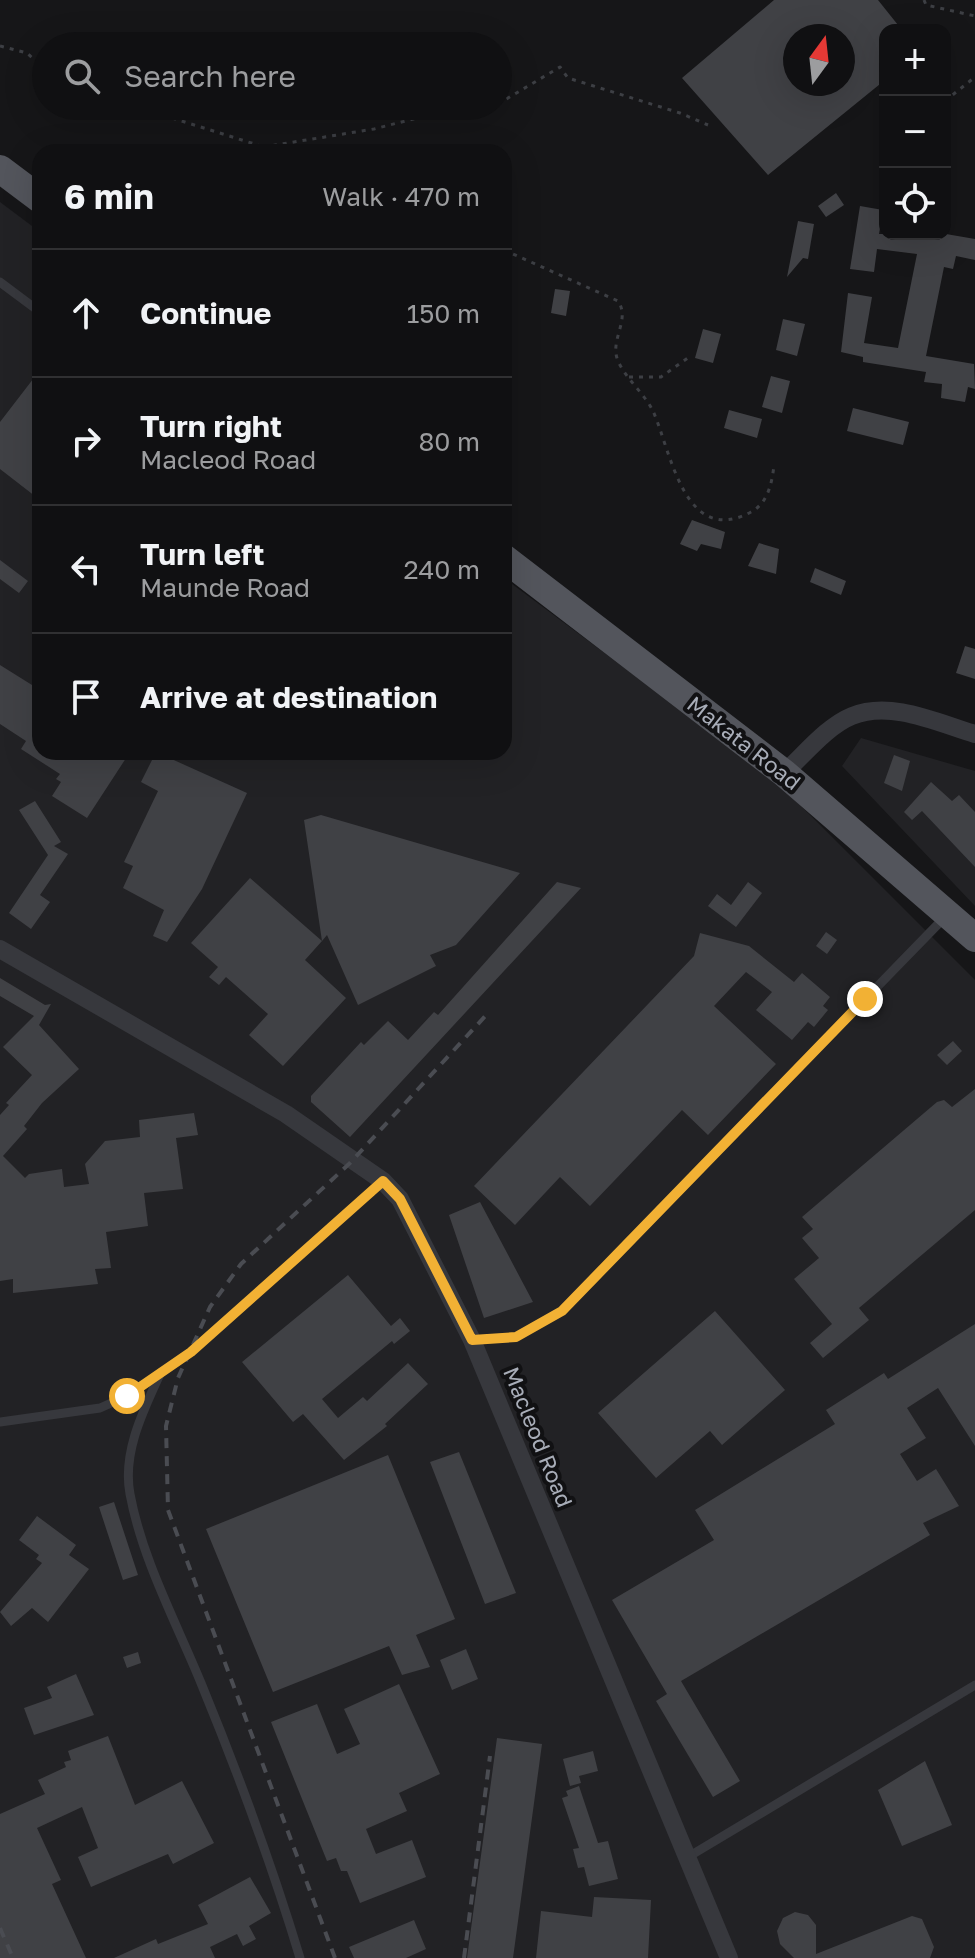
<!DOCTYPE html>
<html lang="en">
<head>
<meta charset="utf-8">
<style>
  :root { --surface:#101012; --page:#1e1e20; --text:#f1f3f6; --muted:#9c9d9f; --line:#303032 }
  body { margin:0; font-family:"Golos Text",sans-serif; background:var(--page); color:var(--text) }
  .controls { position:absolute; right:24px; top:24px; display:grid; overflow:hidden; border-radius:16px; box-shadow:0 8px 32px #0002 }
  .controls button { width:72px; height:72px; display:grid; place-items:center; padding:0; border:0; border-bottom:2px solid var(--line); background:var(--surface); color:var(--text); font:40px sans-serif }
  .compass { position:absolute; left:783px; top:24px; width:72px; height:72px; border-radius:50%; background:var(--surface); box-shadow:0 8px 32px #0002; rotate:15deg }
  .stop { position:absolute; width:24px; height:24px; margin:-18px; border:6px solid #f2b134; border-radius:50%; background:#fff }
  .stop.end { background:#f2b134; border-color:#fff; box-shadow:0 2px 8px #0008 }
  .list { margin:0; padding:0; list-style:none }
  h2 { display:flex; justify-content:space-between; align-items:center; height:104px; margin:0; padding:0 32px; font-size:34px }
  h2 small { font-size:26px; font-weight:400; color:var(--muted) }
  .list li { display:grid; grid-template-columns:52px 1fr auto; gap:24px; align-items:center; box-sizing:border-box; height:128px; padding:0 32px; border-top:2px solid var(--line) }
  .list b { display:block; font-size:30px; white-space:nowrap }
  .list p { margin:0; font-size:26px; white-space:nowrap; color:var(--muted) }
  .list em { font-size:26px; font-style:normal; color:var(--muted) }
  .icon { flex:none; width:44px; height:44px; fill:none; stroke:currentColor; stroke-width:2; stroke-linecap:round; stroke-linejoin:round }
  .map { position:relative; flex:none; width:975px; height:1958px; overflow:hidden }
  .search { position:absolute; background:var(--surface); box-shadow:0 8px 32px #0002; left:32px; top:32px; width:480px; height:88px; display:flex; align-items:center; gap:20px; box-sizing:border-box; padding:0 28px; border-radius:44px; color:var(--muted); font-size:30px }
  .panel { position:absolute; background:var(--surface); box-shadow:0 8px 32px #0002; left:32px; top:144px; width:480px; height:616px; border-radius:24px }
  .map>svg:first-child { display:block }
  .built { fill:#222225 }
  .building { fill:#404145; fill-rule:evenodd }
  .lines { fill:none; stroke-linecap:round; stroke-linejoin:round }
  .path { stroke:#3d3f44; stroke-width:3; stroke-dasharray:4 6; stroke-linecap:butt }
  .service { stroke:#37383d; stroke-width:9 }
  .minor { stroke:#37383d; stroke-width:18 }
  .primary { stroke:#53555c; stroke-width:28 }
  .rail { stroke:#4a4c52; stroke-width:4; stroke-dasharray:10 8; stroke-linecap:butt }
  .route { stroke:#f2b134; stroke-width:10 }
  .labels { text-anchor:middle; stroke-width:8; stroke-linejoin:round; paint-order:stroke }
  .street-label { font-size:22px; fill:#a8adb8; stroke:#111113 }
</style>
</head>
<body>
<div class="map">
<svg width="975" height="1958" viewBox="0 0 975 1958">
  <rect width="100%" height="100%" fill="#161618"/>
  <path class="built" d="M0,202l40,30v520h464v-174l271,202 200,200v978h-975z
    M861,738l114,33v135l-133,-140z"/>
  <path class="building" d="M774,0h104l24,30h-17v50l-117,95 -86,-97zM795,36h48v48h-48z
    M836,193l8,12 -18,12 -8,-11z
    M860,206l23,4 -4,24h67l29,5v21l-19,-4 -3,13 -9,-2 -18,89 48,8 1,25 -7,-2 -3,15 -24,-4 1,-14 -18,-2 2,-10 -63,-10v-5l-22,-5 7,-59 24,4 -8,46 34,5 19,-94 -40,-5 -3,23 -24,-3z
    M798,221l16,3 -6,35 -5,-1 -16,19z
    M555,289l15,2 -4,25 -15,-3z
    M783,319l22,5 -8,32 -21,-6z
    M703,329l18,5 -8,29 -18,-5z
    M40,370v130l-40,-31v-47z
    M771,376l19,5 -8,32 -20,-6z
    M853,408l56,14 -6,23 -56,-14z
    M729,410l33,9 -5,19 -33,-10z
    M692,520l33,12 -4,17 -20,-5 -4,7 -17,-7z
    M759,543l20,6 -3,25 -28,-8z
    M0,560l28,21 -9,12 -19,-14z
    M815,568l31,13 -5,14 -31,-13z
    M965,646l10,3v30l-19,-6z
    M0,665l40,25v62h90l-43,66 -35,-22 9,-14 -5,-3 4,-5 -39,-25 5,-8 -26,-17z
    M156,752l91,41 -45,96 -35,53 -14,-6 11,-26 -41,-22 10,-22 -9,-4 34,-71 -17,-9z
    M894,755l16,6 -8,30 -18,-8z
    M931,782l21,19 7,-6 16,17v55l-53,-56 -10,9 -8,-8z
    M35,801l26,41 -7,4 14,8 -28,41 10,7 -19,27 -22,-16 39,-58 -29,-45z
    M321,815l199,58 -64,72 -26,10 6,11 -78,39 -31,-70 -5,6 -18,-121z
    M250,878l72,63 -17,19 41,38 -63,68 -34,-31 19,-21 -42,-37 -7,8 -10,-8 9,-10 -27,-24z
    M557,882l24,6 -231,249 -39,-35v-6l50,-54 3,3 24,-24 20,19 26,-28 4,3z
    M748,882l14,11 -26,34 -28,-21 9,-12 14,11z
    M826,932l11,8 -10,14 -11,-8z
    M700,933l49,13 45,36 8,-9 28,24 -7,9 5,4 -14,17 -6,-5 -16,18 -36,-30 16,-18 -26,-20 -32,34 62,58 -68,71 -26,-25 -92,96 -30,-29 -45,48 -41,-39 220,-230z
    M0,978l45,27 6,-1 -12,21 40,44 -37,34 -18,23 3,3 -24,27 22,22 4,-4 33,-5 2,18 25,-3 -4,-20 20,-23 35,-4 -1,-17 55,-7 4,22 -22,3 7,51 -39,4 4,33 -42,6 5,36 -16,1 3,15 -85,9v-14l-13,2v-166l9,-10 -3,-2 26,-28 -29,-28 31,-31 -34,-20z
    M953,1041l9,10 -15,14 -10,-10z
    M975,1089v121l-116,98 10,12 -46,38 -13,-15 22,-19 -38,-45 25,-21 -17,-20 11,-9 -11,-12 135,-115 7,-2 8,7z
    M480,1202l53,100 -49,16 -35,-103z
    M348,1275l43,51 9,-8 10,13 -16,13 -2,-3 -70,58 16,19 25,-21 4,4 41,-38 20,21 -43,40 2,2 -43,34 -41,-46 -10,8 -51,-60z
    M715,1311l70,79 -63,55 -12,-14 -54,47 -58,-65z
    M975,1324v122l-37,-58 -31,20 19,30 -26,16 17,27 19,-12 23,37 -36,17 7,12 -249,146 59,100 -27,16 -57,-96 11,-7 -55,-94 102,-60 -19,-30 140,-86 -9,-14 58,-37 4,6z
    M459,1452l57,141 -31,11 -55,-142z
    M388,1455l67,164 -39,16 14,32 -28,8 -13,-29 -116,46 -67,-163z
    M114,1502l24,73 -15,5 -24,-73z
    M37,1516l39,29 -7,10 20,14 -41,53 -16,-14 -21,18 -11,-14 42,-49 -6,-4 3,-4 -20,-15z
    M466,1649l12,30 -26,11 -12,-30z
    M138,1652l3,11 -14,5 -4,-11z
    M76,1674l18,41 -60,20 -10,-27 28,-10 -5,-11z
    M399,1684l41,90 -41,19 8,18 -41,18 10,25 36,-14 14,37 -66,26 -13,-32h-6l-5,-13 -9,3 -56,-139 46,-18 20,50 23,-10 -16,-35z
    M108,1736l27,69 47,-24 32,62 -41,21 -5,-10 -77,33 -13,-30 20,-9 -16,-41 -45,21 24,52 -9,4 34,74h-86v-144l45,-20 -7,-14 28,-13 -2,-5 7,-2 -3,-9z
    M497,1738l45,6 -29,214h-46z
    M593,1751l5,20 -19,5 2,7 -11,3 -7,-27z
    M925,1761l27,64 -50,21 -24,-56z
    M579,1786l19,57 10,-2 10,38 -29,7 -5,-19 -6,1 -5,-19 6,-1 -17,-50 6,-2 -2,-5z
    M250,1877l21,36 -22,13 7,13 -13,7 -6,-12 -27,13 5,11h-101l42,-19 2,5 50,-20 -10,-19z
    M594,1897l57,3 -3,58h-112l5,-47 51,6z
    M795,1912l13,3 8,10v29l96,-38 10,3 12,28 -4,11h-136l-14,-14 -3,-13 6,-13z
    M414,1920l12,29 -20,9h-52l-5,-11z"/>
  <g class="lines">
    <path class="path" d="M924,0l2,5 49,11
      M0,46l27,7 19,18
      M945,101l30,-24
      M498,104l62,-37 8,11 112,35 28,12
      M134,106l146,46
      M263,147l111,-18 90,-23
      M504,250l114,51c13,19 -9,39 0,60 8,18 26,32 35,50 18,40 31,137 98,101 17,-9 21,-29 23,-47
      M629,377h32l31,-22"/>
    <path class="service" d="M0,282l40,30
      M472,1340l44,-3 46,-26 382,-393
      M161,1372c-17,37 -39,80 -31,122 12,65 46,128 71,189 37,90 71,182 99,275
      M0,1422l100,-14 27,-12 64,-44 192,-171
      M688,1857l287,-172"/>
    <path class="minor" d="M784,773c20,-18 43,-47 68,-57 39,-16 86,7 123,18
      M0,949l286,165 97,67 17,18 72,141 257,618"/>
    <path class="primary" d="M0,169l40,30
      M504,558l280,215 191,165"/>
    <path class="rail" d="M0,1928l13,30
      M335,1958l-167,-448 -2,-84 12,-48 32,-71 31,-43 109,-101 139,-151
      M464,1958l26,-202"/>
  </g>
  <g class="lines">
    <path class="route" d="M127,1396l64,-44 192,-171 17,18 72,141 44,-3 46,-26 303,-312"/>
  </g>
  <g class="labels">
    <g class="street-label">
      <text transform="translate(744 743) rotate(38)" y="8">Makata Road</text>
      <text transform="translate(538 1437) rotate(68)" y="8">Macleod Road</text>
    </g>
  </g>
</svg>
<div class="controls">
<button>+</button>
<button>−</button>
<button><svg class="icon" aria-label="locate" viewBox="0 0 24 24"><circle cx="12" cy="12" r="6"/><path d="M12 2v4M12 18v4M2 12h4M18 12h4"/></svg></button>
</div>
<svg class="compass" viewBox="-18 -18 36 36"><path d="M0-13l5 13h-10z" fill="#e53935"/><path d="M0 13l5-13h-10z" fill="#9c9d9f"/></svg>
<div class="stop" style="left:127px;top:1396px"></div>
<div class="stop end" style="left:865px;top:999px"></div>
<div class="search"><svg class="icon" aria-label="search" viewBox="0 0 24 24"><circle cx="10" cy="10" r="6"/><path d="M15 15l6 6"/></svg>Search here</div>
<section class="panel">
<h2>6 min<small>Walk · 470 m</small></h2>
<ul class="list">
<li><svg class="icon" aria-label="ahead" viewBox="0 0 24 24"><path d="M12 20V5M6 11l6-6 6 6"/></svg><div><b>Continue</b></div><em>150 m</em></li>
<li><svg class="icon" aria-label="right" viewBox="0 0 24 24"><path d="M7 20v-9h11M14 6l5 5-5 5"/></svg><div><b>Turn right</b><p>Macleod Road</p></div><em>80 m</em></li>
<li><svg class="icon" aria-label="left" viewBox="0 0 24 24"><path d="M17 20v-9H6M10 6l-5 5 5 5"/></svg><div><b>Turn left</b><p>Maunde Road</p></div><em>240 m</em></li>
<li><svg class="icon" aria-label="arrive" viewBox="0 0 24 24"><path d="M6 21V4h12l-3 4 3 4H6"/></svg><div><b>Arrive at destination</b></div></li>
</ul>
</section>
</div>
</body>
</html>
